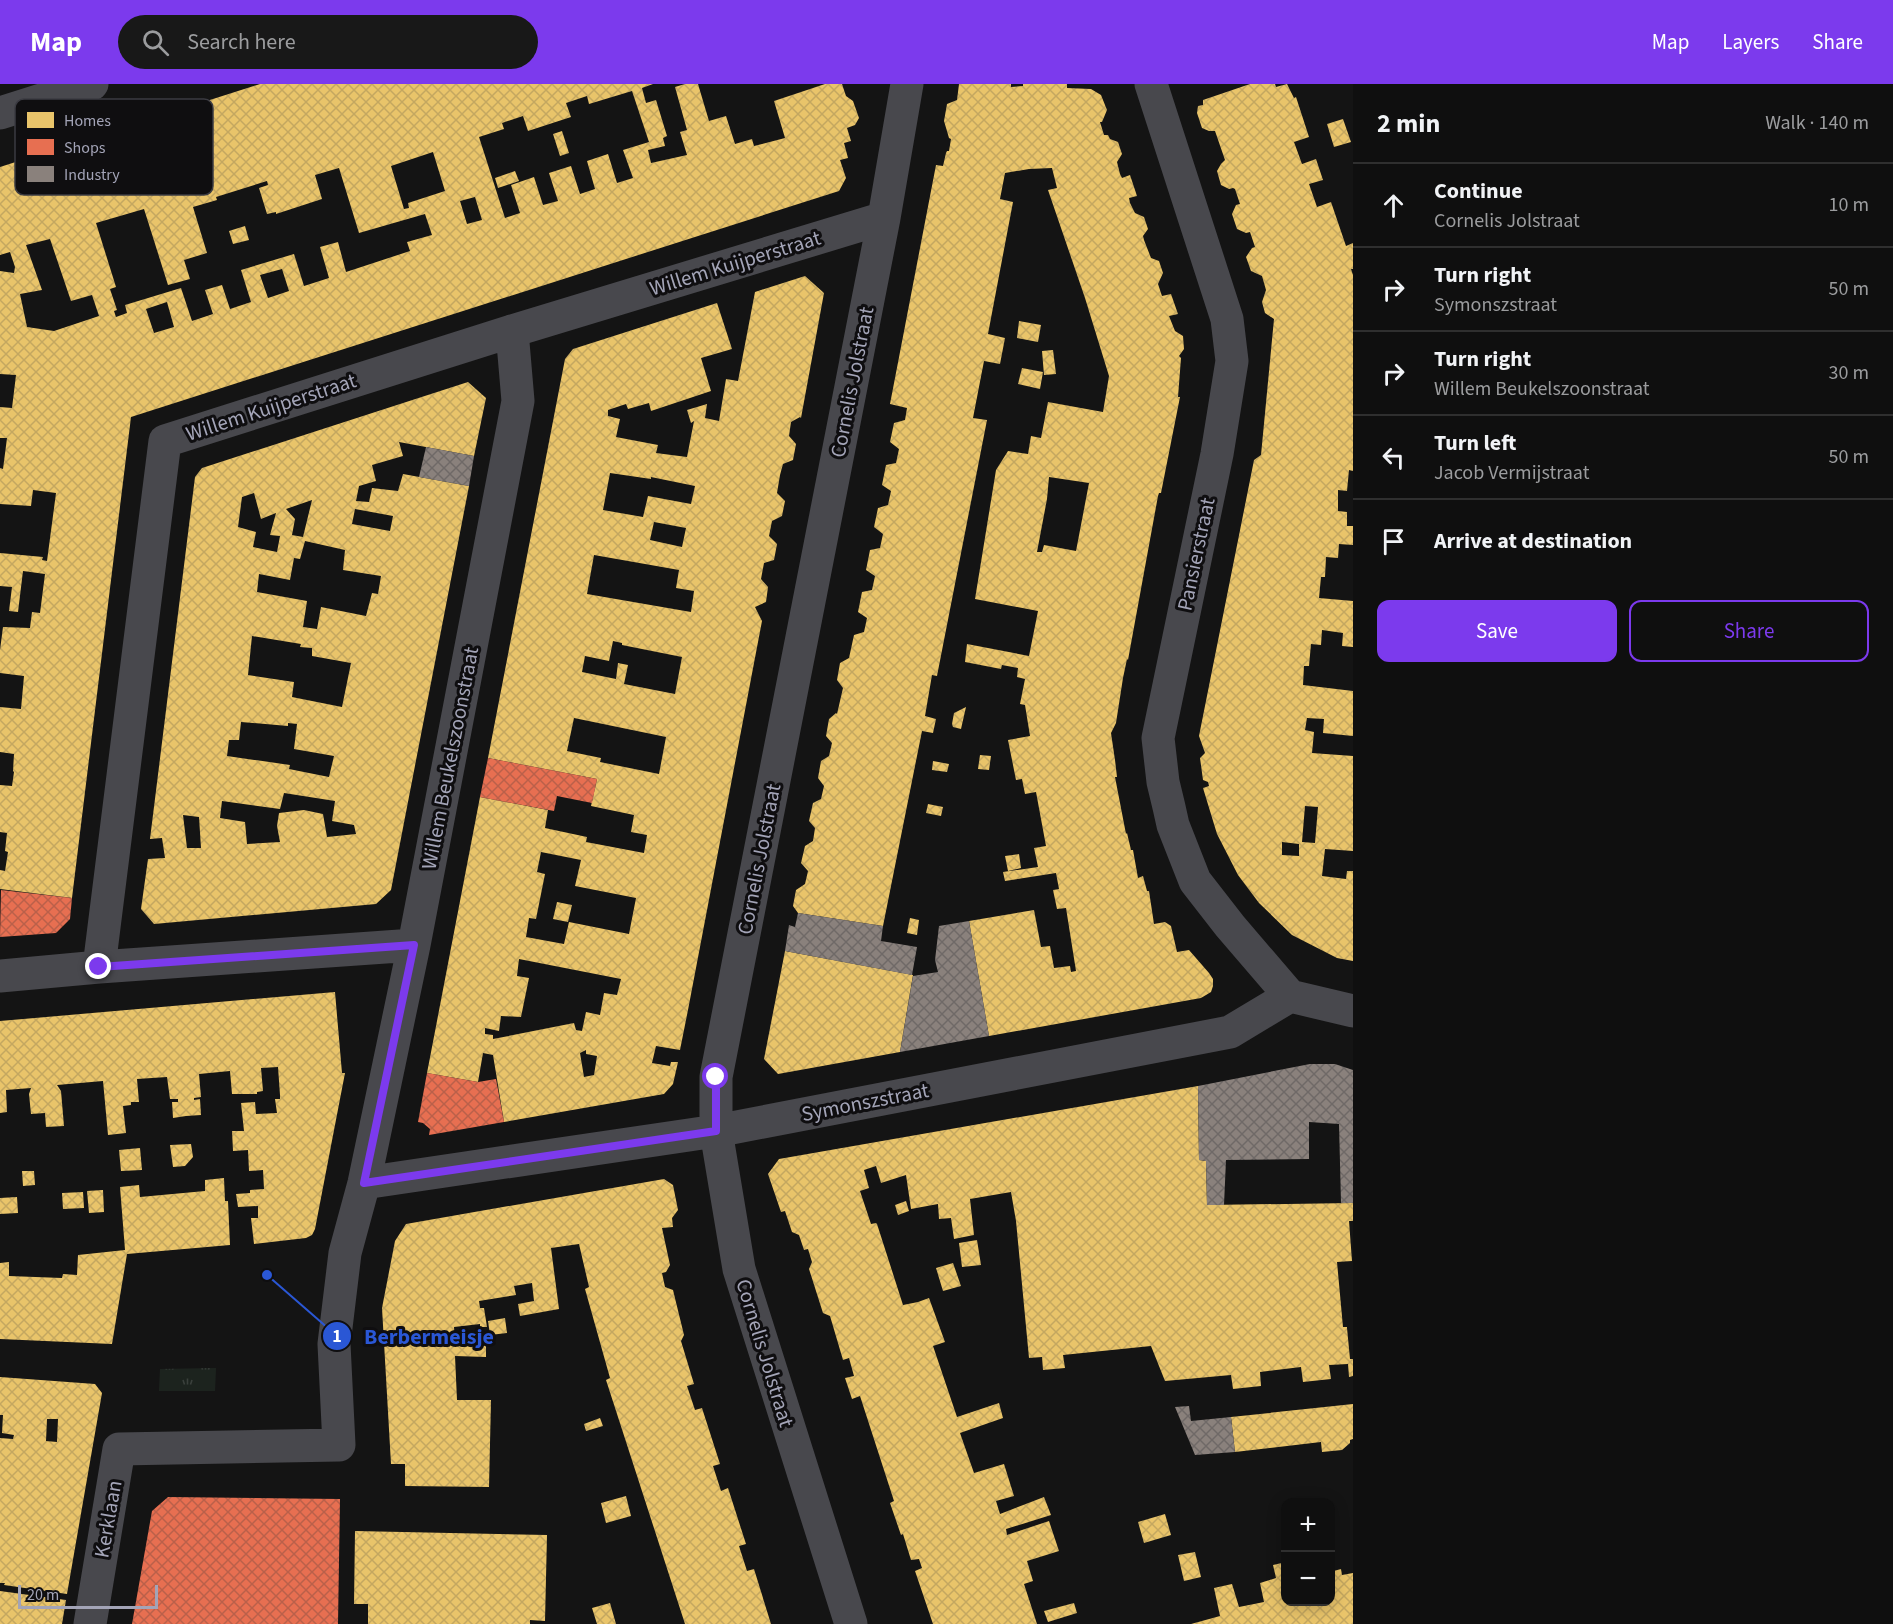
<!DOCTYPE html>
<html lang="en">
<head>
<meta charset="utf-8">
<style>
  :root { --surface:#0f0f0f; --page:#181818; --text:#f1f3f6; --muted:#9b9c9e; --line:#2f2f2f; --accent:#7c3aed }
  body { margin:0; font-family:"Source Sans 3",sans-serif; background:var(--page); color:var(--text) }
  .controls { position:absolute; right:18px; bottom:18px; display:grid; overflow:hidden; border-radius:12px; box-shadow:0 3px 15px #0003 }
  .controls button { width:54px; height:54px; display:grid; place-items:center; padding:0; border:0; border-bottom:2px solid var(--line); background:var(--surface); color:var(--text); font:30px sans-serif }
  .scale { position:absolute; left:18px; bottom:15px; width:140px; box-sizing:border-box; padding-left:6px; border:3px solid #a3a4b7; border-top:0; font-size:16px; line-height:21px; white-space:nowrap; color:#a3a4b7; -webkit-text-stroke:4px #0f0e10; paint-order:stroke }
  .stop { position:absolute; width:18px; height:18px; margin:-14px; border:4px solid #7c3aed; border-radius:50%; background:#fff }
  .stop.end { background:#7c3aed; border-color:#fff; box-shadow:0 2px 6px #0008 }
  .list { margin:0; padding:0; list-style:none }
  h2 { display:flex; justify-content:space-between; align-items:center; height:78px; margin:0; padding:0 24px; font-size:26px }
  h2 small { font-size:20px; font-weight:400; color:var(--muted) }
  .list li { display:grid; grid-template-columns:39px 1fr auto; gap:18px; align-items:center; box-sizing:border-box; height:84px; padding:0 24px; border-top:2px solid var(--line) }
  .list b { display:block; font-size:22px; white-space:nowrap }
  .list p { margin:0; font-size:20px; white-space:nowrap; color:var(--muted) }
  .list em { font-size:20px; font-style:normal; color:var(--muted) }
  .actions { display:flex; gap:12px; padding:18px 24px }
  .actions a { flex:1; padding:14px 0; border:2px solid var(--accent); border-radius:12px; text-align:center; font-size:21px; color:var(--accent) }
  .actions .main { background:var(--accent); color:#fff }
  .icon { flex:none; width:33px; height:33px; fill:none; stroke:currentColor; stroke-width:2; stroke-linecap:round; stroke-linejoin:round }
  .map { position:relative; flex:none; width:1353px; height:1540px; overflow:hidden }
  header { display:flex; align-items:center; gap:36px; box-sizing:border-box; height:84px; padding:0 30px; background:var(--accent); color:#fff }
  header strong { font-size:28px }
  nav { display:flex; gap:33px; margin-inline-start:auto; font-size:21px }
  .search { width:420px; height:54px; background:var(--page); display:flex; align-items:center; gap:15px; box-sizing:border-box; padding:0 21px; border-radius:33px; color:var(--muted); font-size:22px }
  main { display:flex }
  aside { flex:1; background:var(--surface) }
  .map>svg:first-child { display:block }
  .grass { fill:url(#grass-tufts) }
  .homes { fill:url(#homes-cross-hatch); fill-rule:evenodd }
  .shops { fill:url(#shops-cross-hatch) }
  .industry { fill:url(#industry-cross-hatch) }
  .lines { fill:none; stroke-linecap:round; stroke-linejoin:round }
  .minor { stroke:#48484d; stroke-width:33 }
  .route { stroke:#7c3aed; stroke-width:8 }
  .labels { text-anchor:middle; stroke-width:6; stroke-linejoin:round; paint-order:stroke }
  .street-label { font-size:21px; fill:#a3a4b7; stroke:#0f0e10 }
  .key { fill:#0f0e10; stroke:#3b3b42; stroke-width:1.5 }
  .key-label { font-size:16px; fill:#a3a4b7 }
  .leader { fill:none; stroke:#2a57d5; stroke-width:2 }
  .callout-dot { fill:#2a57d5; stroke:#0f0e10; stroke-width:2 }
  .mark-label { font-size:18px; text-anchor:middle; font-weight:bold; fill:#fff }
  .callout-label { font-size:22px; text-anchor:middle; font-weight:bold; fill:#2a57d5; stroke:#0f0e10; stroke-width:6; stroke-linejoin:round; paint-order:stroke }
</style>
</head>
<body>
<header>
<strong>Map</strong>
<div class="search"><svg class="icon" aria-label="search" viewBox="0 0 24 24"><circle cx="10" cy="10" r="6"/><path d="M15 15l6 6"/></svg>Search here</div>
<nav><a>Map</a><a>Layers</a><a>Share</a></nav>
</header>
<main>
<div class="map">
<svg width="1353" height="1540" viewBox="0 0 1353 1540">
  <defs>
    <pattern id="grass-tufts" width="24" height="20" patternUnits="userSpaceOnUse" patternTransform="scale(1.5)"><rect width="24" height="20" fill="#1c231e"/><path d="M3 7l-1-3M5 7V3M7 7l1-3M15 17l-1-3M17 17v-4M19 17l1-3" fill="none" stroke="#3a403c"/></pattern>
    <pattern id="homes-cross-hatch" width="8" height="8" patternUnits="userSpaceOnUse" patternTransform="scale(1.5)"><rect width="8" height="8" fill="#e9c46a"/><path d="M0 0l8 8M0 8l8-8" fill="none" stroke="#c4a760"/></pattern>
    <pattern id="shops-cross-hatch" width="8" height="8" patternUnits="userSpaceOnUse" patternTransform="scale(1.5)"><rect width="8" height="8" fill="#e76f51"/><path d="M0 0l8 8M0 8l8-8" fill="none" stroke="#ba604a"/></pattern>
    <pattern id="industry-cross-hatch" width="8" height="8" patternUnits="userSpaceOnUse" patternTransform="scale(1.5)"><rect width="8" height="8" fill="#8a817c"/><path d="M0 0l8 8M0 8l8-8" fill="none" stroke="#6f6967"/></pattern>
  </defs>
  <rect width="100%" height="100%" fill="#141414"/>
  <path class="grass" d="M216,1284l-1,23h-56l1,-22z"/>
  <path class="homes" d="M260,0h393l-11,4 4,15 10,-3 11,36 -4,2 2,8 -17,4 3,13 36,-8 -7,-23 7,-2 -12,-43 10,-3h13l11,37 17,-5 9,28 17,-5 2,7 31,-8 -11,-37 51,-17h17l4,12 7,5 6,17 -4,7 -8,3 4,13 -7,2 4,15 -8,2 6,18 -7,13 -708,226 -59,481 -72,-9v-19l5,1 3,-19 -3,-1 2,-18 -7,-1v-47l12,1 2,-14 -1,-1 1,-17 -14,-2v-45l21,2 3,-33 -24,-3v-23l3,-23 27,1 2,-16 8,1 5,-39 -22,-3 -5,41 -9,-1 3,-24 -12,-1v-33l43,4 -1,3 5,1 9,-68 -23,-3 -2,16 -31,-2v-36l3,1 4,-31h-7v-31l12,1 4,-33 -16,-1v-103l14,2 1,-6 -5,-15 -10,3v-88zM632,7l17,51 -26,8 10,28 -16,5 -9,-29 -21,7 8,28 -15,5 -9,-28 -22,7 9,28 -15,4 -9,-28 -23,8 9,28 -15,5 -26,-81 25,-8 -2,-6 21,-7 5,15 43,-14 -5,-14 21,-7 2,8zM433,68l12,39 -37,12 1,5 -5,1 -13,-43zM339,84l20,65 66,-19 7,21 -25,7 3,9 -64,21 -8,-30 -18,5 9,31 -25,8 -10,-32 -53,16 10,32 -21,7 -8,-24 -17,5 8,24 -21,7 -11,-33 -56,17 2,8 -11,4 -2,-6 3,-1 -7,-21 6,-2 -20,-64 48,-14 24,76 22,-6 -6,-19 23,-7 -14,-46 24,-7 -1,-3 51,-16 1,4 -9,3 8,26 9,-2v2l46,-15 -7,-24zM475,113l7,23 -15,4 -7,-23zM50,155l21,62 21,-6 7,21 -45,15 -27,-4 -7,-33 22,-4 -16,-45zM282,185l7,22 -21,7 -8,-23zM167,218l7,25 -20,6 -8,-24z
    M959,0h52v3l12,-1v-2h44v4l24,1 10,6 6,15 -5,12h-2l4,13h4l2,4 8,3 4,12 -5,8 3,12 2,4 8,-3 7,21 -8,2 1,5 5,10 9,4 4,12 -5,7 1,4 7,18 8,3 4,12 -5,11 4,12 9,-2 7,20 -9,2 6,15 8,5 1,13 -5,7 2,2 -3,39h2l-19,96h-2l-1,3 -30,164 -1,-1 -4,19 -7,45 -5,10 4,27 2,17h-2l11,57 1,-1 4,17h2l5,28 5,-2 4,15h2l5,33 11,-2 6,4 6,26 12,-2 20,23 4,6v7l-2,6 -10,6 -212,38 -20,-115 65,-11 7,37 9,-1 4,22 16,-2 1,6 5,-1 -10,-63 -9,1 -4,-19 6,-1 -3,-16 -51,8 -2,-9 35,-5 -4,-19 12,-2 -10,-54 -11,2 -3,-15 -6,1 -8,-40 22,-4 -5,-31 -5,-1 5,-25 -8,-2 1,-9 -16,-3 -1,4 -36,-7 2,-18 62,12 9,-45 -63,-12 21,-129 12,-19 20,3 3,-18 10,2 7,-36 55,10 6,-36 -24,-78 -37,-108 9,-2 -5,-20 -23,1 -24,4 -5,26 13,3 -25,132 17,4 -5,26 -16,-3 -11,57 14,2 -50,256 -5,-1 -7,41 11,3 -3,14 -11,-2 -39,195 -85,-13 -5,-7 3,-16 9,-6 3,-13 -7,-8 4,-17 8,-5 2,-13 -6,-7 4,-18 8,-4 3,-13 -6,-8 3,-17 8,-5 3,-13 -6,-7 3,-17 7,-6 1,1 6,-26 -6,-8 3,-17 9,-5 5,-23 10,-3 3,-14 -9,-6 4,-20 10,-2 3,-14 -9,-6 4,-20 10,-2 3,-14 -9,-7 4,-19 10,-3 3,-14 -9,-6 4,-20 10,-2 3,-14 -9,-7 4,-19 11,-3 2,-12 -17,-4 46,-239 7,1 3,-13 1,-2h2l2,-12 -2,-1 -5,-17 3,-17 10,-4zM1049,393l40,6 -13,68 -32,-6 -2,7h-5l10,-53z
    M1250,0h25l1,3 11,-3 7,14 2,-1 13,40 -15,5 8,22 14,-5 7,21 -14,4 8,23 14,-5 15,44 7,-3v26h-2l2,6v196l-4,-1 -2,21 -9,-1v21l9,1v14h6v19l-14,-1 -1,14 -12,-1 -1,20h-4l-2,21 34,3v46l-11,-1 1,-13 -21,-3 -1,15 -10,-1 -2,22h-5l-1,19 50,6v45l-30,-3 1,-14 -17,-1 -2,12 9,2 -2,21 41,3v95l-28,-2 -3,27 24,3 1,-8h6v90l-16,-3 -45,-23 -33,-32 -21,-28 -21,-41 -14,-46 6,-2 -1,-4 -5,-2 -3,-22 5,-5 -6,-17 55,-276 7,-5 13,-136 -9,-6 -3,-11 4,-12 -4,-14 -11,-5 -5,-14 6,-9 3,-1 -5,-15 -4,1 -9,-4 -5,-15 4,-9 4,-1 -5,-15 -2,-1 -4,1 -8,-4 -4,-14 4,-7 4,-4 -10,-29h-6l-7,-3 -5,-15 1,-7 5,-1v-5zM1305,722l13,1 -3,36 -13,-1zM1282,758l17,2v12l-17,-1z
    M1343,35l8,23 -17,5 -7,-23z
    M562,47l7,22 -9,3 -7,-22z
    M515,87l4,10 -21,7 -3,-10z
    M245,142l4,14 -16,4 -4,-13z
    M805,192l19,17 -23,125 -1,-1 -9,5 -2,14 7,8 -3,16 -10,4 -3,11 -3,18 8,8 -3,15 -10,5 -3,15 8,8 -3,16 -10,3 -3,16 7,8 -2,15 -11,5 7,14 -74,389 -8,40 -24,-4 -4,17 18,3 1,-4h7l-5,22 -9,10 -160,28 -11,-67 -10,-2 -5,29 -51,-9 53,-276 68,13 -3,18 42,9 -1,5 58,11 3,-18 -16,-3 3,-17 -43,-9 6,-27 -109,-21 77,-399 8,-10 144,-46 15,46 -31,9 10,33 -60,20 -2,-8 -21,6 -2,-5 -18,6v6l12,3 -4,18 42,8 -2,8 31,4 7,-36 -3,2 -4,-13 20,-6 -2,14 14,3 7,-42 12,2 17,-89zM610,389l41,6v-2l44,9 -4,18 -43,-8 -5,21 -40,-7zM654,438l32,6 -4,19 -32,-7zM594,471l85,15 -3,18 18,3 -3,21 -104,-18zM613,557l9,2v2l60,12 -7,37 -51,-10 4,-19 -10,-2 -2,16 -34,-7 3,-16 24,5zM574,634l92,19 -7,37 -59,-12 1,-4 -34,-7zM541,768l40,8 -6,26 61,12 -7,36 -60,-12 -5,22 -38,-7 3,-19 7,1 9,-45 -8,-2zM519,875l102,20 -4,16 -13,-2 -4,22 -14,-3 -4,19 -6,-1 -2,-7 -81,16v-4l-8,-1v-6l14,3 2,-15 20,1 8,-39 -12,-2zM586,966v4l11,2 -3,19 -10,2 -4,-24z
    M1019,237l22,4 -3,17 -21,-4z
    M1053,266l3,24 -12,1 -2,-24z
    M1022,284l21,4 -3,17 -22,-5z
    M468,298l18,16 -12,58 -75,-14 4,14 -31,9 4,16 -17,5 -3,15 13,1 3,-14 26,3 5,-17 66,12 -78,404 -15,14 -222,20 -13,-15 7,-50 17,-1 -3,-20 -12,1 45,-362 7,-9zM254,409l7,26 15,-6 -6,22 10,1 -3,16 -24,-5 3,-15 -18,-5 4,-30zM312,416l-9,37 -11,-2 3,-16 -9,-10zM355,425l38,7 -3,15 -38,-7zM305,457l40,9 -2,20 38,6 -3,18 -6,-1 -6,23 -45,-9 -4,22 -14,-2 4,-26 -50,-9 2,-18 31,6 4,-22 6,1zM252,552l49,8 -1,3 12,1v8l39,7 -9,44 -50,-10 2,-15 -46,-7zM241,638l47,4v-3l9,1 -3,25 40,7 -5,21 -40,-8 1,-4 -63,-9 2,-16h10zM284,709l51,8 -3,20 22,4 2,9 -29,3 -4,-23 -19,-4 -25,3 -2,13 3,16 -33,2 -2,-22 -25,-4 2,-17 58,8zM183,731l16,2 2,31h-14z
    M966,623l-5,22 -8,-2 -1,-3 2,-11z
    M980,671l11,1 -2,14 -11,-1z
    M933,677l16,3 -2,8 -15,-2z
    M928,720l15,3 -2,9 -15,-3z
    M1019,770l2,14 -13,3 -3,-15z
    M557,818l15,3 -4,17 -15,-3z
    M910,834l9,2 -2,15 -10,-2z
    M785,867l128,24 -13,77 -122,22 -14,-15z
    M335,908l7,81h3l-30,156 -3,6 -6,3 -52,6 -3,-26h7v-12l-20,1 -2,-13 14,-1v-3l14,-1 -1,-19 -14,1 -1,-21 -15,1 -1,-20h12l-3,-28 14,-1 1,12 21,-1 -2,-14h5v-4l-2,-28 -17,1 2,23 -6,1v2h-25l-2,-23 -31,3 2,23 -7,1v2l6,-1 1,16 -15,1 -13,2 -1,-16h6v-3h-8l-3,-22 -30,2 2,23h-8v3l-8,1 3,27 -18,2 -5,-54 -46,4 4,6 3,35 -18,1 -1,-14 -14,1 -2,-20 2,-6 -25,2 1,22 -7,1v-92z
    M1198,1002l1,74 7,1 1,44 146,-2v18h-4l3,40 -15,1 6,65h4v1l3,31h3v17l-4,1 -1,-13 -19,1 2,14 -28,3 -2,-15 -41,5 1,14 -28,3 -2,-14 -66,6 -14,-35 -88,9 2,13 -22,2 -1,-13 -13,1 -13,-137 -5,-29 -41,7 4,36 -20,4 -3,-21 -12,1 -1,-15 -27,5 -5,-34 -25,8 -5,-17 -12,4 5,18 -9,3 11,33 5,-1 1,1 26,81 15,-3 11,-4 16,44 -12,4 24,71 42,-14 4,15 -43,15 14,40 30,-9 10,32 -18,5 4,13 44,-17 7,18 -45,14 1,6 42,-14 10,30 -32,10 6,20 -9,3 13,40h-104l-18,-53 7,-3 -3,-9 -8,1 -8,-26 -2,1 -11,-32 4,-2 -34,-105 -8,3 -7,-21 9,-2 -5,-18 -6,2 -13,-44 -7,-3 -14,-44 3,-7 -4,-13 -4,1 -5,-15 -7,-3 -7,-21 -4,1 -13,-38 11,-15z
    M191,1060l2,13 -8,9 -12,1 -3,-22z
    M140,1064l2,22 -21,1 -2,-21z
    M22,1087h12l1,14 -12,1z
    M224,1094l1,23h3l2,44 -103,9 -15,90 -112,-5v-76l9,-1v14l53,2 1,-4 14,1 1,-20 47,-5 -5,-63 19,-2 1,12 65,-6v-11z
    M664,1095l9,6 5,25 -6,8 1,9 -11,1 8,37 -4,7 -4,1 3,14 8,3 11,45 -3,6 13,43 -7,2 8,24 7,-2 18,56 -7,2 8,25 7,-3 18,56 -7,2 8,25 7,-2 17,55h-86l-79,-244 4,-2 -25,-89 4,-2 -10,-43 -28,4 8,61 -39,7 -2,-12 16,-3 -2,-18 -18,3 2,9 -37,6 1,7h4l3,19h-7v-3l-26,3 1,14 31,-1v17l-31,-1 2,44h34l-2,87 -84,-1v-22h-14l-9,-156 13,-67 11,-17z
    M103,1106l1,22 -15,1 -2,-22z
    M83,1108l1,16 -21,1 -1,-16z
    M17,1113l1,16 -18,1v-16z
    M906,1117l3,10 -11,4 -3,-10z
    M977,1156l4,25 -19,2 -3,-24z
    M953,1179l8,23 -18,5 -7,-23z
    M505,1234l2,15 -17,2 -2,-14z
    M0,1293l95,7 7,9 -35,201 -63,-9 1,-2h-5v-145l13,1 1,-4 -12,-2 1,-18h-3zM47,1335h11l-1,23 -11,-1z
    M1353,1320v35l-3,1v3l-8,7 -20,2 -1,-10 -86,10 -4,-35z
    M600,1334l3,8 -17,5 -2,-7z
    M626,1412l5,20 -25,7 -5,-20z
    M1165,1430l6,21 -27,8 -6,-21z
    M355,1447l192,4 -2,86 -15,-1v4h-162v-20h-14z
    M1195,1468l6,25 -17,4 -6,-26z
    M1286,1478v40h44v-30l11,-3 1,6 11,-2v51h-162l29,-8 -6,-28 18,-4 7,23 25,-5 -4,-19 16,-5 -3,-13z
    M0,1507l66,9 -4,24h-62z
    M610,1519l6,21h-19l-5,-16z
    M1074,1519l3,10 -29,9 -4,-11z"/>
  <path class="shops" d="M488,674l109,21 -5,24 -35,-7 -3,15 -74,-14z
    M1,806l71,8 -2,21 -14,14 -56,4z
    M427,989l51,9 18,-3 8,43 -75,13 1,-6 -7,-6 -5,-1z
    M168,1413l172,2 -2,125h-206l20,-113z"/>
  <path class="industry" d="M426,363l48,9 -5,30 -50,-9z
    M798,829l85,13 -2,15 36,6 -5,28 -127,-24 4,-26 6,2z
    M969,837l20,115 -89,16 13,-76 25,-4 -3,-12 4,-34z
    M1310,980h25l18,6v133h-12l-2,-79 -30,-2v37l-83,1 -2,45h-17l-1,-44 -7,-1 -1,-74z
    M1189,1322l2,15 40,-4 4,35 -40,3 -20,-48z"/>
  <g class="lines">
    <path class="minor" d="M1151,0l76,235 5,42 -15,93 -59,284 5,44 6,25 4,18 22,56 35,45 60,70
      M0,29l92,-29
      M99,883l66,-526 347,-110 372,-113
      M0,892l99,-9 315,-22
      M364,1099l352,-52 514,-99 60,-36 63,15
      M90,1540l29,-175 220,-4 -5,-101 11,-91 19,-70 50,-238 104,-544 -6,-70
      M851,1540l-112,-355 -23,-138v-54l168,-859 23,-134"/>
  </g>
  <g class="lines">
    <path class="route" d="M99,883l315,-22 -50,238 352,-52v-54"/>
  </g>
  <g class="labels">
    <g class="street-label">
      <text transform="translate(735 179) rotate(-17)" y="7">Willem Kuijperstraat</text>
      <text transform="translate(852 298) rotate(-79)" y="7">Cornelis Jolstraat</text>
      <text transform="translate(271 323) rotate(-18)" y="7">Willem Kuijperstraat</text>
      <text transform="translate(1196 470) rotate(-78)" y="7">Pansierstraat</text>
      <text transform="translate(450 674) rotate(-79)" y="7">Willem Beukelszoonstraat</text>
      <text transform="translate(759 775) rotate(-79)" y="7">Cornelis Jolstraat</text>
      <text transform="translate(865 1018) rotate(-11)" y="7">Symonszstraat</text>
      <text transform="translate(765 1269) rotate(73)" y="7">Cornelis Jolstraat</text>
      <text transform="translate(108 1435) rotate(-80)" y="7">Kerklaan</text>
    </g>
  </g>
  <rect x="15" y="15" width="198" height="96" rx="9" class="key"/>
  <rect x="27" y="28" width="27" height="16" fill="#e9c46a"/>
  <rect x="27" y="55" width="27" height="16" fill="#e76f51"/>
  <rect x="27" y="82" width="27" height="16" fill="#8a817c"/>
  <g class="key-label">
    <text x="64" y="42">Homes</text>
    <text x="64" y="69">Shops</text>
    <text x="64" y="96">Industry</text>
  </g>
  <path class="leader" d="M267 1191L337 1252"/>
  <g class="callout-dot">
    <circle cx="267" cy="1191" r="6"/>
    <circle cx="337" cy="1252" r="15"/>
  </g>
  <g class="mark-label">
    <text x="337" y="1258">1</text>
  </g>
  <g class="callout-label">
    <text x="429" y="1260">Berbermeisje</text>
  </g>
</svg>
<div class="controls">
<button>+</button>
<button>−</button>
</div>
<div class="scale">20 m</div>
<div class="stop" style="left:716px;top:993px"></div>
<div class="stop end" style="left:99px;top:883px"></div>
</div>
<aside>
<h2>2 min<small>Walk · 140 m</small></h2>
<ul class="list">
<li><svg class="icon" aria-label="ahead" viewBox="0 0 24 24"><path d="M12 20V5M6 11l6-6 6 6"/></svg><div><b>Continue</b><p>Cornelis Jolstraat</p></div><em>10 m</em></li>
<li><svg class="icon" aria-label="right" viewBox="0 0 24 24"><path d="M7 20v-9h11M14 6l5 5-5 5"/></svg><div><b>Turn right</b><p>Symonszstraat</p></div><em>50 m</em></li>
<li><svg class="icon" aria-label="right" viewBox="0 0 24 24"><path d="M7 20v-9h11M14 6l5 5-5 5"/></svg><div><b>Turn right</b><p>Willem Beukelszoonstraat</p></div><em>30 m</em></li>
<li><svg class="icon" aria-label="left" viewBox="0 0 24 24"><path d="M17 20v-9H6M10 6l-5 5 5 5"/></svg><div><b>Turn left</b><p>Jacob Vermijstraat</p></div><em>50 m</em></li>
<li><svg class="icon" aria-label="arrive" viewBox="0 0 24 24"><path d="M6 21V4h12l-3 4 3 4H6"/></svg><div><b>Arrive at destination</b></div></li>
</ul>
<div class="actions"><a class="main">Save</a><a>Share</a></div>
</aside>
</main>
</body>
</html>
